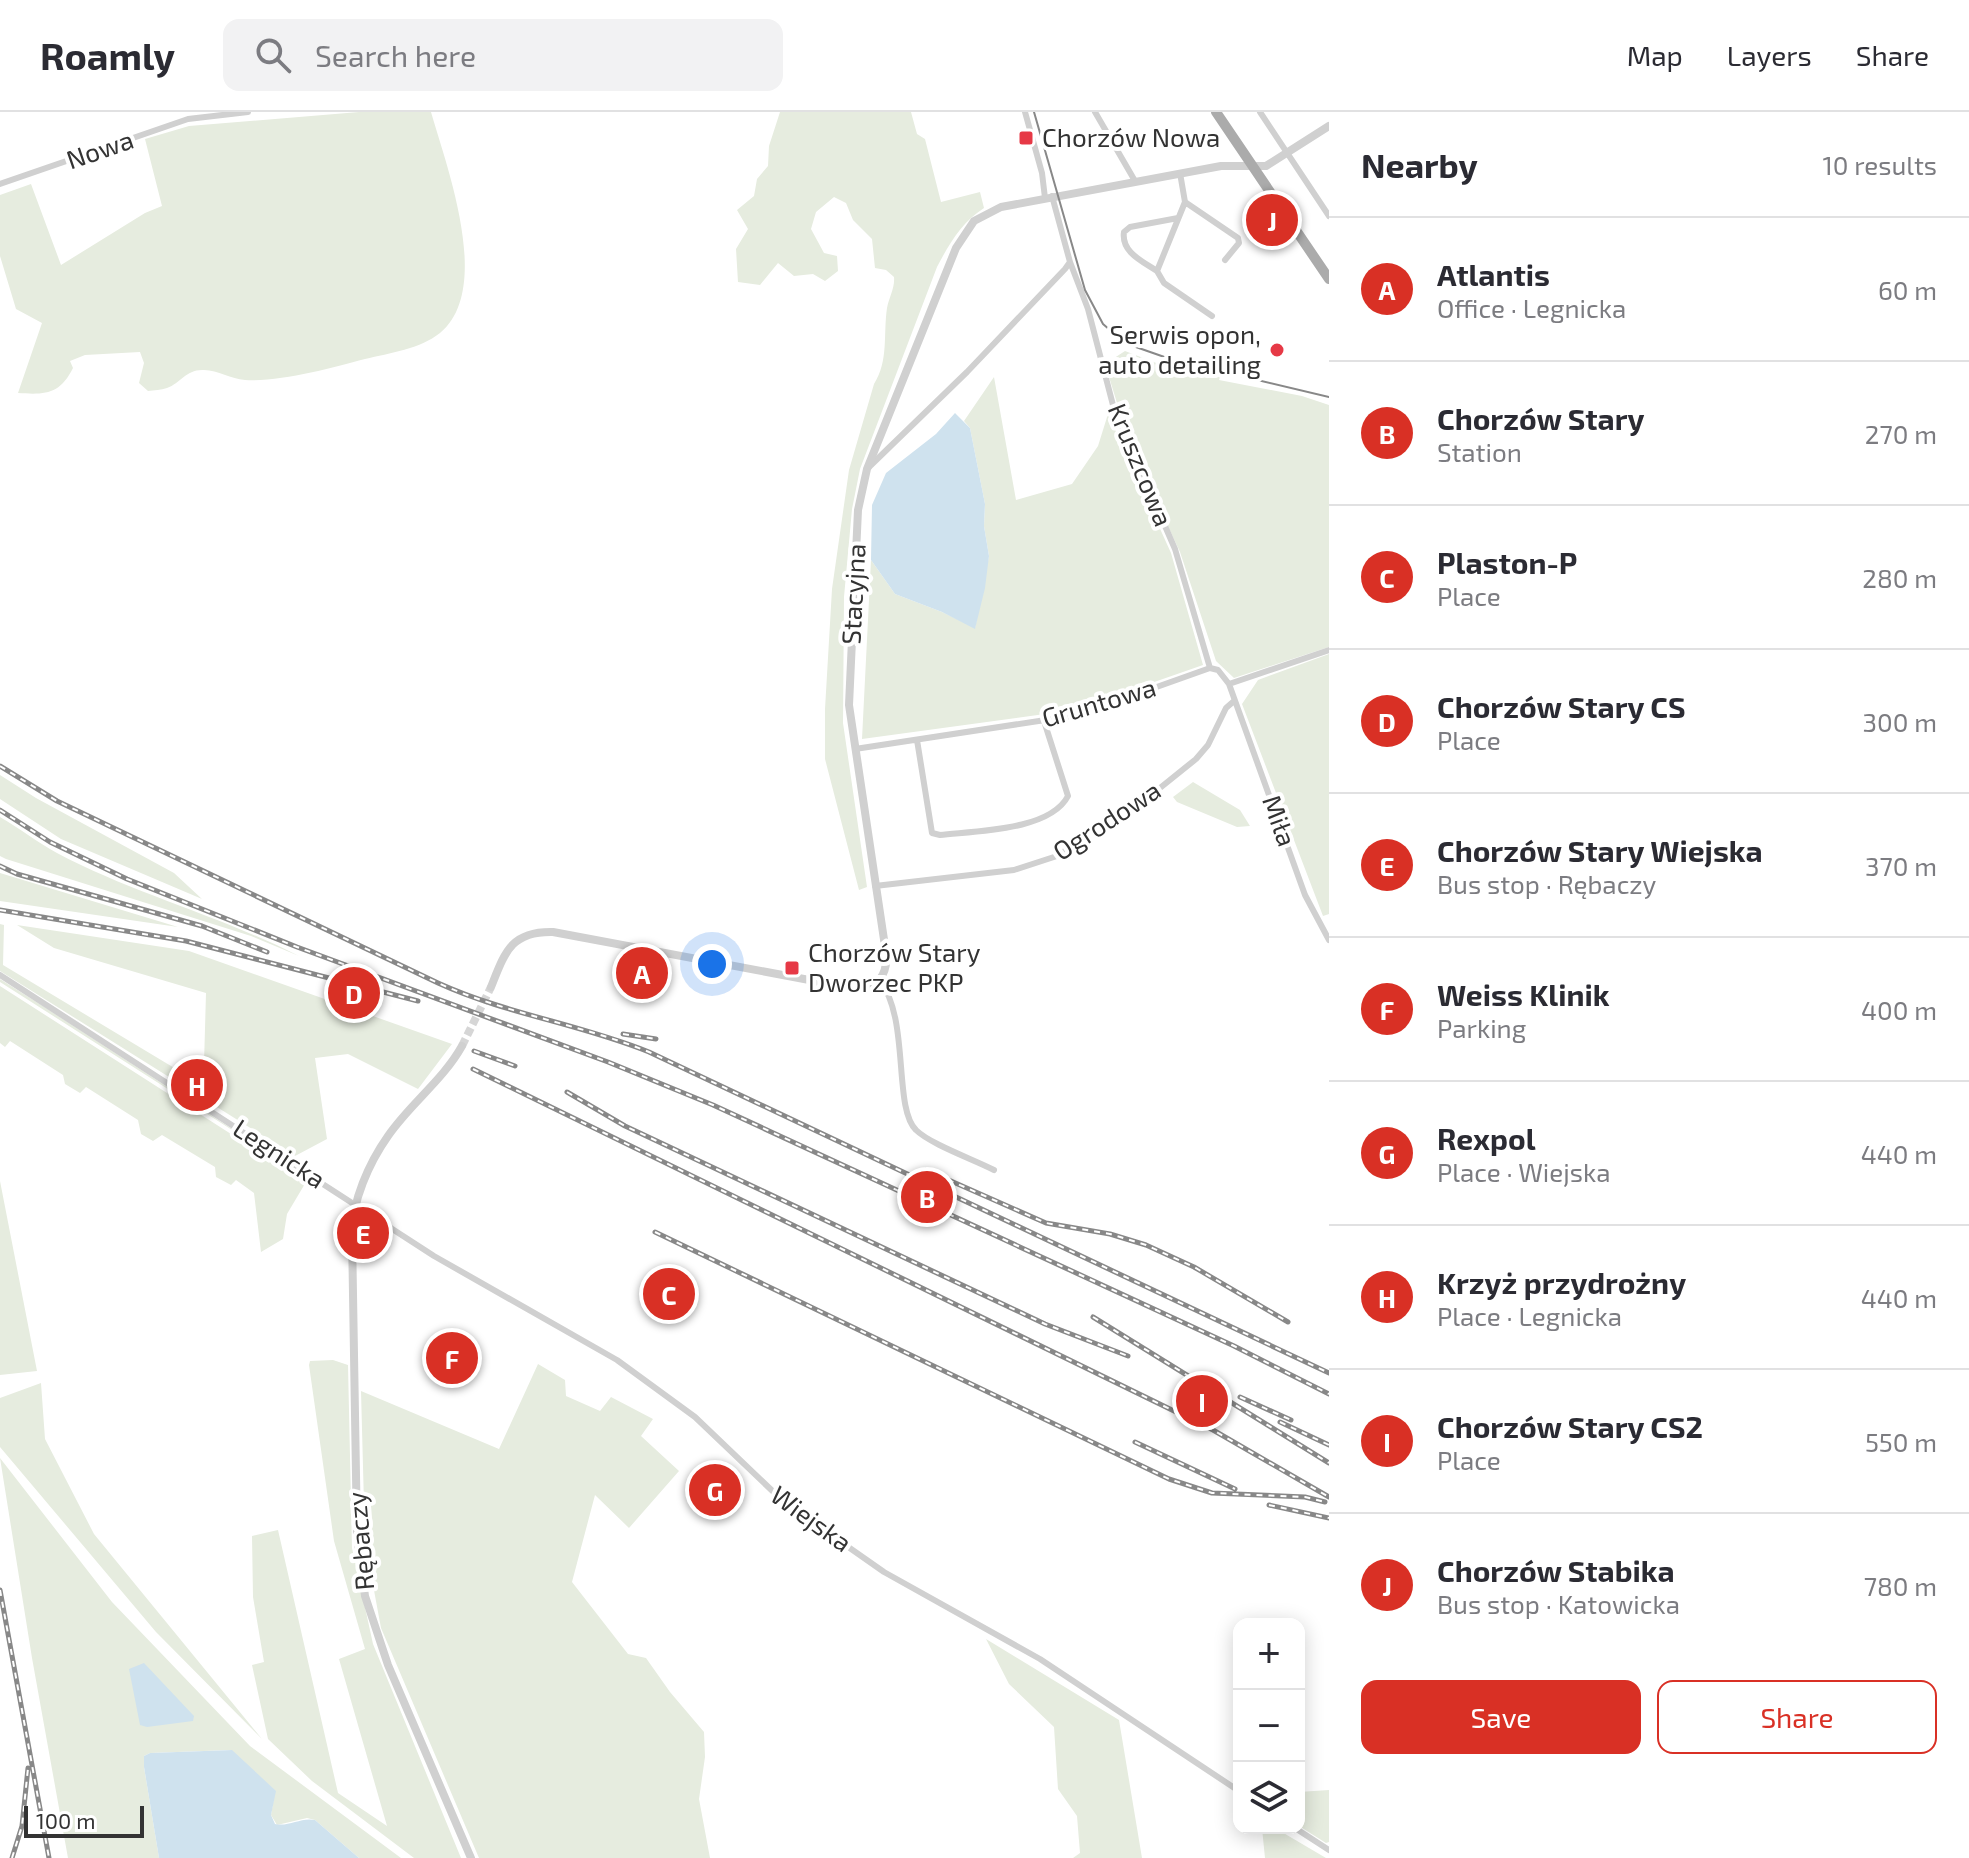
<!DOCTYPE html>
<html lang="en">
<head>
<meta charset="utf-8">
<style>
  :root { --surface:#fff; --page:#f2f2f3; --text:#2b2b33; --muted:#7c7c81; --line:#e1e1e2; --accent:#d93025 }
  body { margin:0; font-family:"Exo 2",sans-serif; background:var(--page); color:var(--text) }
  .controls { position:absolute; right:24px; bottom:24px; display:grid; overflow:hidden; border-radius:16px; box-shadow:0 4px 20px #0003 }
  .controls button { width:72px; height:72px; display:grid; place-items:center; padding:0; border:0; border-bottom:2px solid var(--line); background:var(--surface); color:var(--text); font:40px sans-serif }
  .scale { position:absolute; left:24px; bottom:20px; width:120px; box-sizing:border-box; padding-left:8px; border:4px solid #333; border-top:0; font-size:22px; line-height:28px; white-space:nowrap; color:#333; -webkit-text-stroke:6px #fff; paint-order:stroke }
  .you { position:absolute; left:712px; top:852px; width:28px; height:28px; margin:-20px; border:6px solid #fff; border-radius:50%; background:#1a73e8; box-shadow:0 0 0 12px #1a73e833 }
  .badge { display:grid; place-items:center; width:52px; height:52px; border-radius:50%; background:var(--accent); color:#fff; font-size:26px; font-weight:700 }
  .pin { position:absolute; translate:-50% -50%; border:4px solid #fff; box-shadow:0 2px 8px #0006 }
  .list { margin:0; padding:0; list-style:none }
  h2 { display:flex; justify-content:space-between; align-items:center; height:104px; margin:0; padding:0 32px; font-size:34px }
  h2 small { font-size:26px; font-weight:400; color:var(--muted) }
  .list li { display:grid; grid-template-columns:52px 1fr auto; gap:24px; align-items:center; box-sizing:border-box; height:144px; padding:0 32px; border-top:2px solid var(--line) }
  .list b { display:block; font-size:30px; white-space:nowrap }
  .list p { margin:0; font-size:26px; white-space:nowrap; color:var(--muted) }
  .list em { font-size:26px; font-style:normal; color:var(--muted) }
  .actions { display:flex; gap:16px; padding:24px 32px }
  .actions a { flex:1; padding:18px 0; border:2px solid var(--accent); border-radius:16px; text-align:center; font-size:28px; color:var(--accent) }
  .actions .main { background:var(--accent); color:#fff }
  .icon { flex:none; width:44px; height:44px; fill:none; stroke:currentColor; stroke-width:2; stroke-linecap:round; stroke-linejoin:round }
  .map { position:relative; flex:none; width:1329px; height:1746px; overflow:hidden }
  header { display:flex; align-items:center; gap:48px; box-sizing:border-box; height:112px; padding:0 40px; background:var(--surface); border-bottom:2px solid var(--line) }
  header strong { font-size:38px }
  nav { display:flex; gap:44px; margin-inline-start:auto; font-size:28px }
  .search { width:560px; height:72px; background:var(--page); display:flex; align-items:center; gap:20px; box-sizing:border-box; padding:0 28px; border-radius:16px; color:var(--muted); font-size:30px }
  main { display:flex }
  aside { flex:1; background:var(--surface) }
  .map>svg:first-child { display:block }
  .green { fill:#e6ecdf }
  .water { fill:#cfe2ee }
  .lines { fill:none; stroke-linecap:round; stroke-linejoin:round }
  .tertiary-tunnel { stroke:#d6d6d6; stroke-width:8; stroke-dasharray:8 4; stroke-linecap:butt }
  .minor { stroke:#d0d0d0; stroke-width:6 }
  .tertiary { stroke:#d0d0d0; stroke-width:8 }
  .primary { stroke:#ababab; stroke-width:10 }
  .tram { stroke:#888; stroke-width:2 }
  .rail-casing { stroke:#888; stroke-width:5 }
  .rail { stroke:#fff; stroke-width:2; stroke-dasharray:6; stroke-linecap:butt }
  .poi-dot { fill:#e63946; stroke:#fff; stroke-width:3 }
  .labels { text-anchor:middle; stroke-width:8; stroke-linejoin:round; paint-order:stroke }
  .poi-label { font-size:26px; fill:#333; stroke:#fff; text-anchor:start }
  .street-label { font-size:26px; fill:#333; stroke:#fff }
</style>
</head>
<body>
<header>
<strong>Roamly</strong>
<div class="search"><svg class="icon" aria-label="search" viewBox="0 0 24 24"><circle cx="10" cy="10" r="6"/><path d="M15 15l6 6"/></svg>Search here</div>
<nav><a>Map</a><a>Layers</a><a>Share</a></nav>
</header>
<main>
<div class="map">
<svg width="1329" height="1746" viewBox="0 0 1329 1746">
  <rect width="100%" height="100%" fill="#fff"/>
  <path class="green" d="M359,0h72c16,56 62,177 9,221 -20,16 -50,20 -75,26 -34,9 -84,23 -120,21 -14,-1 -27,-10 -41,-10 -18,-1 -23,13 -37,18 -6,2 -13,2 -19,3l-9,-8 5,-20 -4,-11 -55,3 -15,6 3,7c-13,26 -27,27 -55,25l24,-70 -26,-14 -16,-53v-61l31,-11 30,81 84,-52 17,-7 -17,-67 44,-13z
    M780,0h131l6,22 8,5 16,63 39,-10 4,16c-22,14 -35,36 -47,59l-77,202 -8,40 -8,88 -1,126 24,164 -8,3 -34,-131v-50l7,-120 17,-119 25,-86c15,-24 9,-49 13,-76 2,-11 8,-20 7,-31l-8,-7 -11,-2 -3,-29 -19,-19 -7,-17 -12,-6 -18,15 -5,17 13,24 13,3 1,15 -13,10 -12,-7 -19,2 -16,-13 -18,22 -22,-3 -2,-33 12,-20 -11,-19 17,-14 3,-17 11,-13 1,-20z
    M1125,239l52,20 36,7 1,-3 6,2 -1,3 83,16 27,9v242l-95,31 -18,-17 -36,-109 -50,-107 -25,-81z
    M994,265l22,123 56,-16 26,-38 10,-32 63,139 32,112 -129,45 -212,29 9,-179 24,34 47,18 33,16 14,-72 -5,-30 1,-22 -15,-76 -6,-7z
    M1329,542v260l-6,2 -81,-212 16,-24z
    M0,663l36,23 138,75 28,26 -141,-60 -61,-40z
    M1193,670l47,28 10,16 -13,1 -60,-25 -4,-5z
    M0,705c19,11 37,25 57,36 77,41 164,63 242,103l-48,-20 -245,-77 -6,-3z
    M0,761l178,54 -178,-26z
    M0,812l4,1 -1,40 173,104 28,-5 2,-71 -152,-45 -37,-23 172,26 263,93 -34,45 -70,-35 -33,4 12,81 -32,17 -295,-185z
    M0,867l46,29 277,180 -323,-206z
    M0,874l306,196 -19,32 -4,25 -22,13 -7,-59 -18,-13 -5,5 -15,-8 -1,-10 -53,-32 -9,6 -12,-7 -3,-14 -52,-33 -6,6 -15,-9 -2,-9 -53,-34 -5,6 -5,-4z
    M0,1069l37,190 -37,4z
    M333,1248l15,5 4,183 21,96 88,214h-47l-102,-77 -44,-42 -16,-74 12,-3 -11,-65 -1,-61 26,-6 60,263 49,33 -48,-167 26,-10 -31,-108 -25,-176 1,-4z
    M538,1252l27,16 1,16 34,15 11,-14 42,22 -12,17 38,35 -50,57 -34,-33 -23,87 56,72 18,4 24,34 34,40 1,25 -6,42 11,59h-231l-98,-230 -16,-86 -4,-151 138,58z
    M41,1271l4,56 49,95 168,205 -106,-107 -156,-185v-49z
    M0,1346l112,144 138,144 151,112h-42l-44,-38 -8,-2 -30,7 -6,-10 4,-24 -45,-41 -80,3 -6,3v11l15,91h-91l-36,-200z
    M986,1527l133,81 23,138h-69l7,-5 -3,-37 -19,-27 -4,-62 -45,-43z
    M1329,1678v52l-3,1 -27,-17v-34z
    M1262,1716h13l51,30h-61z"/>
  <path class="water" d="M955,301l15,15 15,76 -1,22 5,30 -4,32 -10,41 -33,-17 -47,-18 -24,-34 1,-55 14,-32 50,-39z
    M144,1551l50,53 -1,5 -46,6 -7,-2 -11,-56z
    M232,1638l44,41 -5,24 4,9c14,3 26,-7 40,-4l44,38h-200l-15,-91v-11l6,-3z"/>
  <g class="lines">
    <path class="tertiary-tunnel" d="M462,934l29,-59"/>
    <path class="minor" d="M1025,0l17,61 3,25
      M1095,0l40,69
      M1260,0l69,104
      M1180,61l5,29 -28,69 7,12 48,33
      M0,72l188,-65 60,-7
      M1185,90l53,36 1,5 -14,17
      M1070,150l18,47 26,100 61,140 35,119
      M1157,159c-15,-10 -36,-19 -33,-39l6,-5 48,-9
      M868,356l99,-96 98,-103 5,-7 -18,-66
      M1229,572l100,-34
      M917,628l15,93 8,2c34,-4 110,-4 128,-39l-24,-75
      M855,637l223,-34 132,-47 8,2 11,14 76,211 24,45
      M875,774l139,-16 43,-14 98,-64 41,-33 12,-14 18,-37 8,-7
      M0,863l434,281 183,104 78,57 89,85 100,70 156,87 199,132
      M880,869c30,38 13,127 36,149 14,14 59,30 78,40
      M1295,1716l34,22"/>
    <path class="tertiary" d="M491,875c14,-35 20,-56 62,-55l299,56c25,2 36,-12 34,-35l-37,-248 9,-195 9,-41 89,-221 18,-27 27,-14 220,-41h45l63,-40
      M462,934c-19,34 -52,58 -74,90 -19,27 -36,65 -36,98l5,301 8,61 23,69 83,193"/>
    <path class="primary" d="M1216,0l113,167"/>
    <path class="tram" d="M1034,0l51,178 18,34 15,13 15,9 40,14 156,37"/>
    <g class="rail-casing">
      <path id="rail" d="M0,654l57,35 381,182c68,31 142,41 211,69l680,321
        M0,698l50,32 77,37 170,68 311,115 105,43 521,241 95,48
        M0,754l17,8 185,52 65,26
        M0,798l186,31 232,60
        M623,922l33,5
        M474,939l41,15
        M473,957l740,361 116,67
        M567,980l58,34 420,198 83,32
        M926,1058l120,53 64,11 36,11 48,22 94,55
        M655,1120l514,247 43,14 93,4 20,5
        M1093,1205l236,146
        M1240,1285l51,23
        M1280,1310l49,23
        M1135,1330l100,47
        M1269,1393l60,13
        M0,1478l49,268
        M12,1746l10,-32 6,-58"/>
    </g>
    <use href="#rail" class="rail"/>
  </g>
  <g class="poi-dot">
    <rect x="1018" y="18" width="16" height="16" rx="4"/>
    <circle cx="1277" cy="238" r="8"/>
    <rect x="784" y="848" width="16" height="16" rx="4"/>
  </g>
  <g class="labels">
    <g class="poi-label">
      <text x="1042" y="35">Chorzów Nowa</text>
      <text x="1261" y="232" text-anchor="end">Serwis opon,<tspan x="1261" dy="30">auto detailing</tspan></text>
      <text x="808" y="850">Chorzów Stary<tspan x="808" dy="30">Dworzec PKP</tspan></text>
    </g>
    <g class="street-label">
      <text transform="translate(100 38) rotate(-19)" y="9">Nowa</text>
      <text transform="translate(1140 353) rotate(68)" y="9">Kruszcowa</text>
      <text transform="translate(854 482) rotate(-87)" y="9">Stacyjna</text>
      <text transform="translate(1099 591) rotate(-16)" y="9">Gruntowa</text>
      <text transform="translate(1107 709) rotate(-33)" y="9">Ogrodowa</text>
      <text transform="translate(1279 709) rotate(70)" y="9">Miła</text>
      <text transform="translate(279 1042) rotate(33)" y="9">Legnicka</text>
      <text transform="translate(811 1407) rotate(36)" y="9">Wiejska</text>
      <text transform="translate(361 1429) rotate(-95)" y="9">Rębaczy</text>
    </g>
  </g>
</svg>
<div class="controls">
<button>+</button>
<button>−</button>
<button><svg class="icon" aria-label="layers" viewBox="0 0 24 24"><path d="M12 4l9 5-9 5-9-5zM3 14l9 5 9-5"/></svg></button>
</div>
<div class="scale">100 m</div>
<div class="you"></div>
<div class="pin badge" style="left:642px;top:861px">A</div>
<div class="pin badge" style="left:927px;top:1085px">B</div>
<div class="pin badge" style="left:669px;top:1182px">C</div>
<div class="pin badge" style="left:354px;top:881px">D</div>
<div class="pin badge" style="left:363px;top:1121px">E</div>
<div class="pin badge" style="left:452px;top:1246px">F</div>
<div class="pin badge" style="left:715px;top:1378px">G</div>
<div class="pin badge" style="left:197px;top:973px">H</div>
<div class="pin badge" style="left:1202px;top:1289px">I</div>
<div class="pin badge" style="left:1272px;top:108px">J</div>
</div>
<aside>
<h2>Nearby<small>10 results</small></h2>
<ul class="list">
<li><span class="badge">A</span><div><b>Atlantis</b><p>Office · Legnicka</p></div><em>60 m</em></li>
<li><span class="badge">B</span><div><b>Chorzów Stary</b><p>Station</p></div><em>270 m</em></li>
<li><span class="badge">C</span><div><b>Plaston-P</b><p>Place</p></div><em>280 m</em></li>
<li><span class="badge">D</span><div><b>Chorzów Stary CS</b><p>Place</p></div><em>300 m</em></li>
<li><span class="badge">E</span><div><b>Chorzów Stary Wiejska</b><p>Bus stop · Rębaczy</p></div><em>370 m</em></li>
<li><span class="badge">F</span><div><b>Weiss Klinik</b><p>Parking</p></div><em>400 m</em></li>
<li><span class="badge">G</span><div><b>Rexpol</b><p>Place · Wiejska</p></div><em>440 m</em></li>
<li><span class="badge">H</span><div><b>Krzyż przydrożny</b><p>Place · Legnicka</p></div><em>440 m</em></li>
<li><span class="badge">I</span><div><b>Chorzów Stary CS2</b><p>Place</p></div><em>550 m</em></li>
<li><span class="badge">J</span><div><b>Chorzów Stabika</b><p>Bus stop · Katowicka</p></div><em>780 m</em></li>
</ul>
<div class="actions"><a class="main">Save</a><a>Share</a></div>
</aside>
</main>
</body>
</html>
